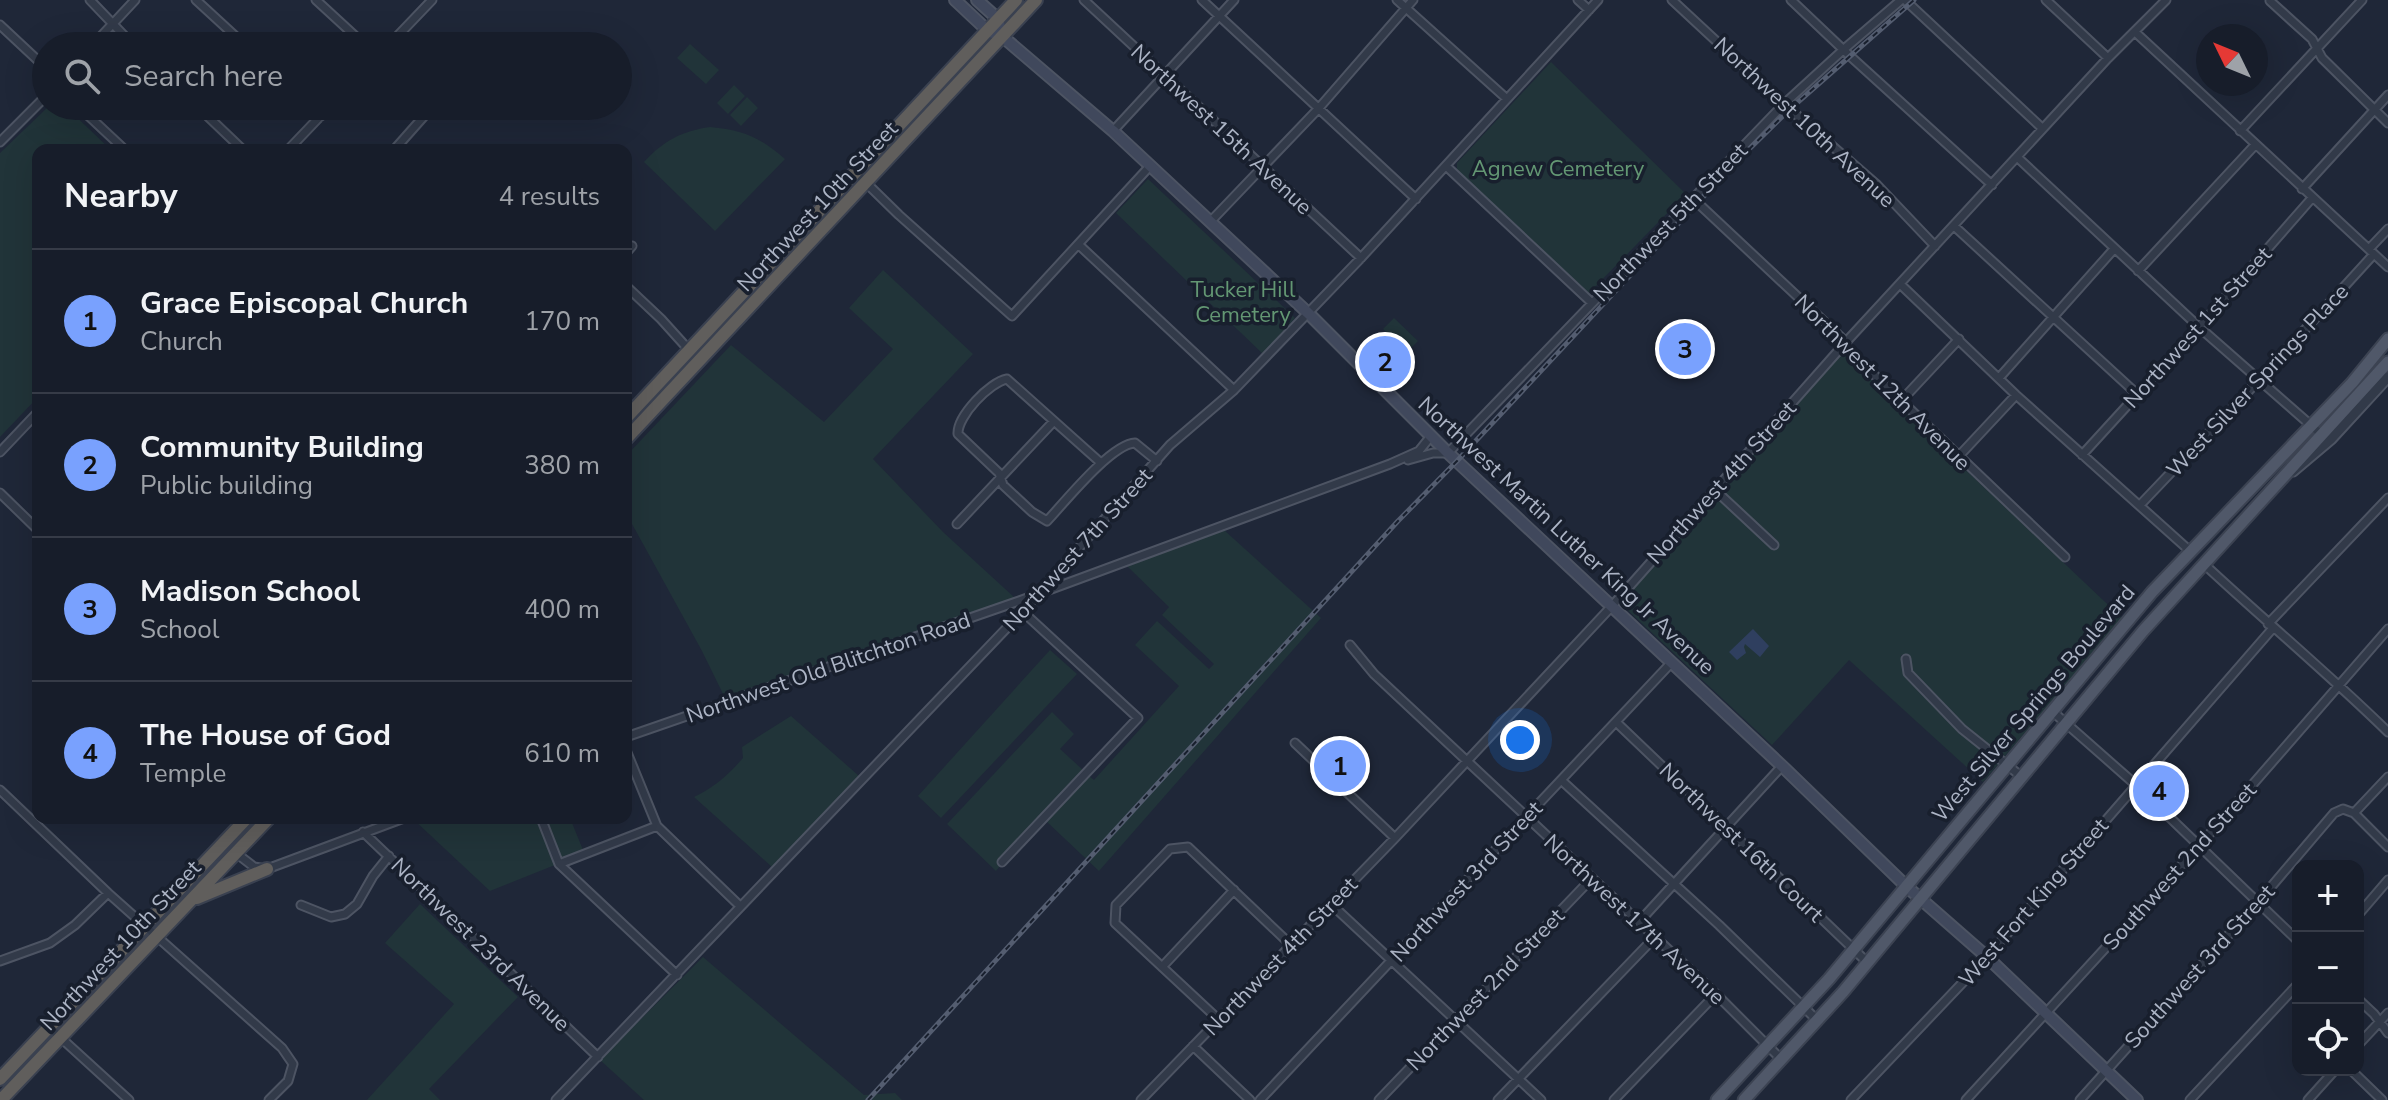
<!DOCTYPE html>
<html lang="en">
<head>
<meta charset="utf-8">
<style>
  :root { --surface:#171d2a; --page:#202632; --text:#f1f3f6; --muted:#9ea2a8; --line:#363b47; --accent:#79a1fe }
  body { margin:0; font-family:"Nunito Sans",sans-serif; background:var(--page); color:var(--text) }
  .controls { position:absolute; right:24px; bottom:24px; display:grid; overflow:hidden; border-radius:16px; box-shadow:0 8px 32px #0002 }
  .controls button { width:72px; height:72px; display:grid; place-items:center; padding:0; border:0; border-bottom:2px solid var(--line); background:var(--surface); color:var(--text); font:40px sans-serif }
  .compass { position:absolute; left:2196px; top:24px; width:72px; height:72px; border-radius:50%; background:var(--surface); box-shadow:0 8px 32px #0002; rotate:313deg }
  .you { position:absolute; left:1520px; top:740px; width:28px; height:28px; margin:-20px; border:6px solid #fff; border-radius:50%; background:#1a73e8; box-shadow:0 0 0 12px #1a73e833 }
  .badge { display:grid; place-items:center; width:52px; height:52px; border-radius:50%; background:var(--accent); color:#111; font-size:26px; font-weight:700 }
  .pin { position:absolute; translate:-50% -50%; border:4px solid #fff; box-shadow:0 2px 8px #0006 }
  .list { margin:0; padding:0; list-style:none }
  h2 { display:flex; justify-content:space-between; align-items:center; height:104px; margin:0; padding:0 32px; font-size:34px }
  h2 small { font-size:26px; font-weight:400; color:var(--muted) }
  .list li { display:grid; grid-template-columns:52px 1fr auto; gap:24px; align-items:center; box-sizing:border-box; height:144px; padding:0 32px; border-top:2px solid var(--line) }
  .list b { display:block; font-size:30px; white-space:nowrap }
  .list p { margin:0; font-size:26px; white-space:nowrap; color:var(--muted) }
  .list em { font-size:26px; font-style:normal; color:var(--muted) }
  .icon { flex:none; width:44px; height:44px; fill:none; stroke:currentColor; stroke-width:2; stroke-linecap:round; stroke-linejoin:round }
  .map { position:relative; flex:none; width:2388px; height:1100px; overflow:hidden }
  .search { position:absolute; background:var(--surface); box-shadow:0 8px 32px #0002; left:32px; top:32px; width:600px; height:88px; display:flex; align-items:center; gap:20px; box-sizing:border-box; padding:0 28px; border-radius:44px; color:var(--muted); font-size:30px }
  .panel { position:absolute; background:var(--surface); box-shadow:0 8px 32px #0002; left:32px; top:144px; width:600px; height:680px; border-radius:16px }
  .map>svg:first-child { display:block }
  .green { fill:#213439 }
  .water { fill:#2f3f5f }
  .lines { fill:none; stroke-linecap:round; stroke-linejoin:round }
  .minor-casing { stroke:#4d5463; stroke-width:11 }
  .tertiary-casing { stroke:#4d5463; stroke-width:13 }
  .secondary-casing { stroke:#4d5463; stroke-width:14 }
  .primary-casing { stroke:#3c4352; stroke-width:15 }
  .trunk-casing { stroke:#3a4150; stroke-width:16 }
  .minor { stroke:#323a49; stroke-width:7 }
  .tertiary { stroke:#323a49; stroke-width:9 }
  .secondary { stroke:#40485c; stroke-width:10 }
  .primary { stroke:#505869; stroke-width:11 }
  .trunk { stroke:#605e5c; stroke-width:12 }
  .rail-casing { stroke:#545d70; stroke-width:5 }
  .rail { stroke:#181f2d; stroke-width:2; stroke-dasharray:6; stroke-linecap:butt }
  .labels { text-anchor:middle; stroke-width:7; stroke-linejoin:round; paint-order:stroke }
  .street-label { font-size:22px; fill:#acb4c5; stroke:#181f2d }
  .park-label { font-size:22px; fill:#639773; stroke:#181f2d }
</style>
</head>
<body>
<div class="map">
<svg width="2388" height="1100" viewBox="0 0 2388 1100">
  <rect width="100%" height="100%" fill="#1f2738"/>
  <path class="green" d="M690,44l29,26 -13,14 -29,-26z
    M1551,62l135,132 -97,99 -132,-122v-8z
    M734,85l11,11 -17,18 -11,-11z
    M747,97l11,11 -17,18 -11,-11z
    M49,106h16l46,44h-73v247l-38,40v-284z
    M710,127c34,3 49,10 75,32l-70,72 -71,-69c19,-21 38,-31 66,-35z
    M1148,179l147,139 -32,36 -147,-141z
    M883,270l90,84 -100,105 70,73 72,66 -290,100 -23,-47 -76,-138v-57l105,-111 93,77 69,-73 -44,-41z
    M1394,318l24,23 -11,11 -24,-23z
    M1845,350l107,107 171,162 -119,138 -40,-30 -52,-55 -3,-17h-8l5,21 53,56 40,31 -16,19 -134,-122 -77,85 -152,-142 95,-108 59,55 5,-4 -60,-57z
    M1224,530l97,88 -222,253 -53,-50 43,-45 5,4 85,-94 -44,-41 22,-24 52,48 5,-5 -52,-49 7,-8 -42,-41z
    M1050,650l27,24 -136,144 -23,-22z
    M1052,712l22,22 -14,15 23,21 -86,92 3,4 -4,5 -49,-47z
    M791,716l68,60 -87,91 -78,-70c21,-10 34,-22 49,-39l-1,-11z
    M537,818l18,47 -65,26 -77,-72z
    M545,818h25l13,32 -22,9z
    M420,904l98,93 -89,92 11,11h-73l87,-96 -69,-61z
    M703,957l161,138 31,-2 7,7h-258l-44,-40z"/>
  <path class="water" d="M1753,629l16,17 -9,11 -15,-13 -1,3 2,6 -9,7 -8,-8z"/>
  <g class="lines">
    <g class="minor-casing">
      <path id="minor" d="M90,0l44,46
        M196,0l50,46
        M316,0l50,46
        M1084,0l277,258
        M1202,0l214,199
        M1397,0l110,99
        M1578,0l11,10
        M1672,0l112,104 93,81 58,61
        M1791,0l59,56 142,129
        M1905,0l137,128
        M2046,0l62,58
        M2270,1l42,38 10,19 66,65
        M0,25l46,43
        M2135,32l253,235
        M92,46l43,-46
        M388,46l44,-46
        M78,106l47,44
        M197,106l46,44
        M310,106l11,10
        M1113,131l121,-131
        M2240,131l122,-131
        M0,142l46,-46
        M288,150l42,-44
        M394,150l39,-44
        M2017,157l182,170 123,108
        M1446,166l146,137
        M855,172l44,43 113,101 138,-150
        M2302,189l86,-94
        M1701,206l145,136 2,8 217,207
        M1210,222l109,-114 94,-108
        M1954,226l183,168
        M1079,245l155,145
        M2369,249l19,-20
        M626,253l6,-7
        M2138,271l117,-126
        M1900,284l116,111 174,156
        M626,286l35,33 28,31
        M1999,378l115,-129
        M1901,401l58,-62
        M0,452l38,-40
        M2082,455l117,-128 113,-129
        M1958,457l58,-62
        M1408,460l25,-7h15l336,-349 59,-54 58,-50
        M1101,463l-94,-84c-17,3 -50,37 -49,55l41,39 4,12 29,27 15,9c17,-18 64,-77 88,-78l22,18
        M1714,489l60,56
        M0,493l38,37
        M2140,505l119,-125 115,-126
        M957,524l97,-103
        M2204,564c61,57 125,110 184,168
        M2268,624l120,-126
        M1350,645l24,29 342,320 66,66
        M1906,659l2,14 54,56 60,48
        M2052,711l84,74 162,156
        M1616,722l252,241
        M626,737l393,-136 371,-137 29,-13 12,-15
        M1295,743l100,95
        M626,750l31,76 83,80
        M1561,780l158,145 99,96
        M0,790l108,103 174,155 11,16 -5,17 -19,19
        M2354,813l34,34
        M541,818l18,46 118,111
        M363,832l235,225
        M236,853l18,14 13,2 137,-51
        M1002,862l136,-144 -116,-107
        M559,864l98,-38
        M1331,904l210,196
        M301,905l30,12 14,-3 12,-10 16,-28 16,-20
        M2358,915l30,-35
        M1639,922l143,-156
        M0,961l50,-18 25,-18 33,-32
        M1162,967l72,-77
        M2358,999l16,15 14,19
        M1218,1019l-103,-96 1,-18 54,-56 18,-2 103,98
        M49,1027l80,73
        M2358,1045l30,-32
        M1193,1046l57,54
        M2351,1070l31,30
        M556,1100l466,-488 148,-167 64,-55 125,-130 239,-260
        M1141,1100l254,-262 217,-232 234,-264 262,-284 58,-58
        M1260,1100l412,-438
        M1379,1100l213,-222
        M1498,1100l157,-163
        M1614,1100l102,-106
        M1851,1100l136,-143 286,-329
        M1966,1100l233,-254 189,-217
        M2080,1100l179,-199 75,-88 9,-4 11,4 34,-36
        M2190,1100l108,-116
        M2308,1100l27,-30"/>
    </g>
    <g class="tertiary-casing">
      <path id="tertiary" d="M2293,471l38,-32 57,-62"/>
    </g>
    <g class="secondary-casing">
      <path id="secondary" d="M955,0l33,31 15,6 110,94 195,182 140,140 334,313 124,120 81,71 150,143
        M977,0l21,19 2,8"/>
    </g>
    <g class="primary-casing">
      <path id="primary" d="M1717,1100l112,-121 323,-387 200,-209 36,-44
        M1744,1100l99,-108 300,-361 245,-269"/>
    </g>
    <g class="trunk-casing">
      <path id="trunk" d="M626,418l390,-418
        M626,439l410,-439
        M197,898l70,-29
        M0,1079l247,-261
        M1,1100l268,-282"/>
    </g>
    <use href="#minor" class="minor"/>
    <use href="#tertiary" class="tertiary"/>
    <use href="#secondary" class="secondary"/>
    <use href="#primary" class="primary"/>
    <use href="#trunk" class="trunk"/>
    <g class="rail-casing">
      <path id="rail" d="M868,1100l530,-579 59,-60 275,-295 58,-57 124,-109"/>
    </g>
    <use href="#rail" class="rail"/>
  </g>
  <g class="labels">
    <g class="street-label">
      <text transform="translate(1805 122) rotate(43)" y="8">Northwest 10th Avenue</text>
      <text transform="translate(1222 129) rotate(43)" y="8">Northwest 15th Avenue</text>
      <text transform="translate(817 206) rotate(-47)" y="8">Northwest 10th Street</text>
      <text transform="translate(1670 222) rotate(-46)" y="8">Northwest 5th Street</text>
      <text transform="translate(2197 327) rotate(-48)" y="8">Northwest 1st Street</text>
      <text transform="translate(2257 380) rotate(-47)" y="8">West Silver Springs Place</text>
      <text transform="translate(1883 382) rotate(45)" y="8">Northwest 12th Avenue</text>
      <text transform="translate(1721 482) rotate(-48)" y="8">Northwest 4th Street</text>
      <text transform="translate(1567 535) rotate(43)" y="8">Northwest Martin Luther King Jr Avenue</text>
      <text transform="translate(1077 549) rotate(-48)" y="8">Northwest 7th Street</text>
      <text transform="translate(828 667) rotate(-19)" y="8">Northwest Old Blitchton Road</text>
      <text transform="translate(2033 703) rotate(-50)" y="8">West Silver Springs Boulevard</text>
      <text transform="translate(1742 842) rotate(44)" y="8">Northwest 16th Court</text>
      <text transform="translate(2179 866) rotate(-48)" y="8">Southwest 2nd Street</text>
      <text transform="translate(1466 881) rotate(-47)" y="8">Northwest 3rd Street</text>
      <text transform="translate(2033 902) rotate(-49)" y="8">West Fort King Street</text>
      <text transform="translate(1635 919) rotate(43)" y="8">Northwest 17th Avenue</text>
      <text transform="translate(481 944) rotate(44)" y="8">Northwest 23rd Avenue</text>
      <text transform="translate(120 945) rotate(-47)" y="8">Northwest 10th Street</text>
      <text transform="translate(1280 956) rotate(-46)" y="8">Northwest 4th Street</text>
      <text transform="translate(2199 966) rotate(-48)" y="8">Southwest 3rd Street</text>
      <text transform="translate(1485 989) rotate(-46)" y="8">Northwest 2nd Street</text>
    </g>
    <g class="park-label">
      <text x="1558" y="176">Agnew Cemetery</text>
      <text x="1243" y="297">Tucker Hill<tspan x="1243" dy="25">Cemetery</tspan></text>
    </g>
  </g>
</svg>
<div class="controls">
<button>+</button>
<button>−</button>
<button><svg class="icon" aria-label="locate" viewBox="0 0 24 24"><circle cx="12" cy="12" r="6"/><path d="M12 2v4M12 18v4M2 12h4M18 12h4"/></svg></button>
</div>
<svg class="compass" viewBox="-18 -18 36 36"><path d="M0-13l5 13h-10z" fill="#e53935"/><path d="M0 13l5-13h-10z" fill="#9ea2a8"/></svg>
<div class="you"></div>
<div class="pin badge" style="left:1340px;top:766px">1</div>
<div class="pin badge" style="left:1385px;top:362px">2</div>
<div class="pin badge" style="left:1685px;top:349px">3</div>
<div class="pin badge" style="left:2159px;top:791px">4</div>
<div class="search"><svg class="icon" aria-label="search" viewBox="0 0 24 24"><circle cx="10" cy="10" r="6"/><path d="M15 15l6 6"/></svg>Search here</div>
<section class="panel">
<h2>Nearby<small>4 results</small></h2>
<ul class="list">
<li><span class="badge">1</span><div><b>Grace Episcopal Church</b><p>Church</p></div><em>170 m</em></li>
<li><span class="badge">2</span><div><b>Community Building</b><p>Public building</p></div><em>380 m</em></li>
<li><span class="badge">3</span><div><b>Madison School</b><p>School</p></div><em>400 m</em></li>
<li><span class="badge">4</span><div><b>The House of God</b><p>Temple</p></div><em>610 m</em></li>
</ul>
</section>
</div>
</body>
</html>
